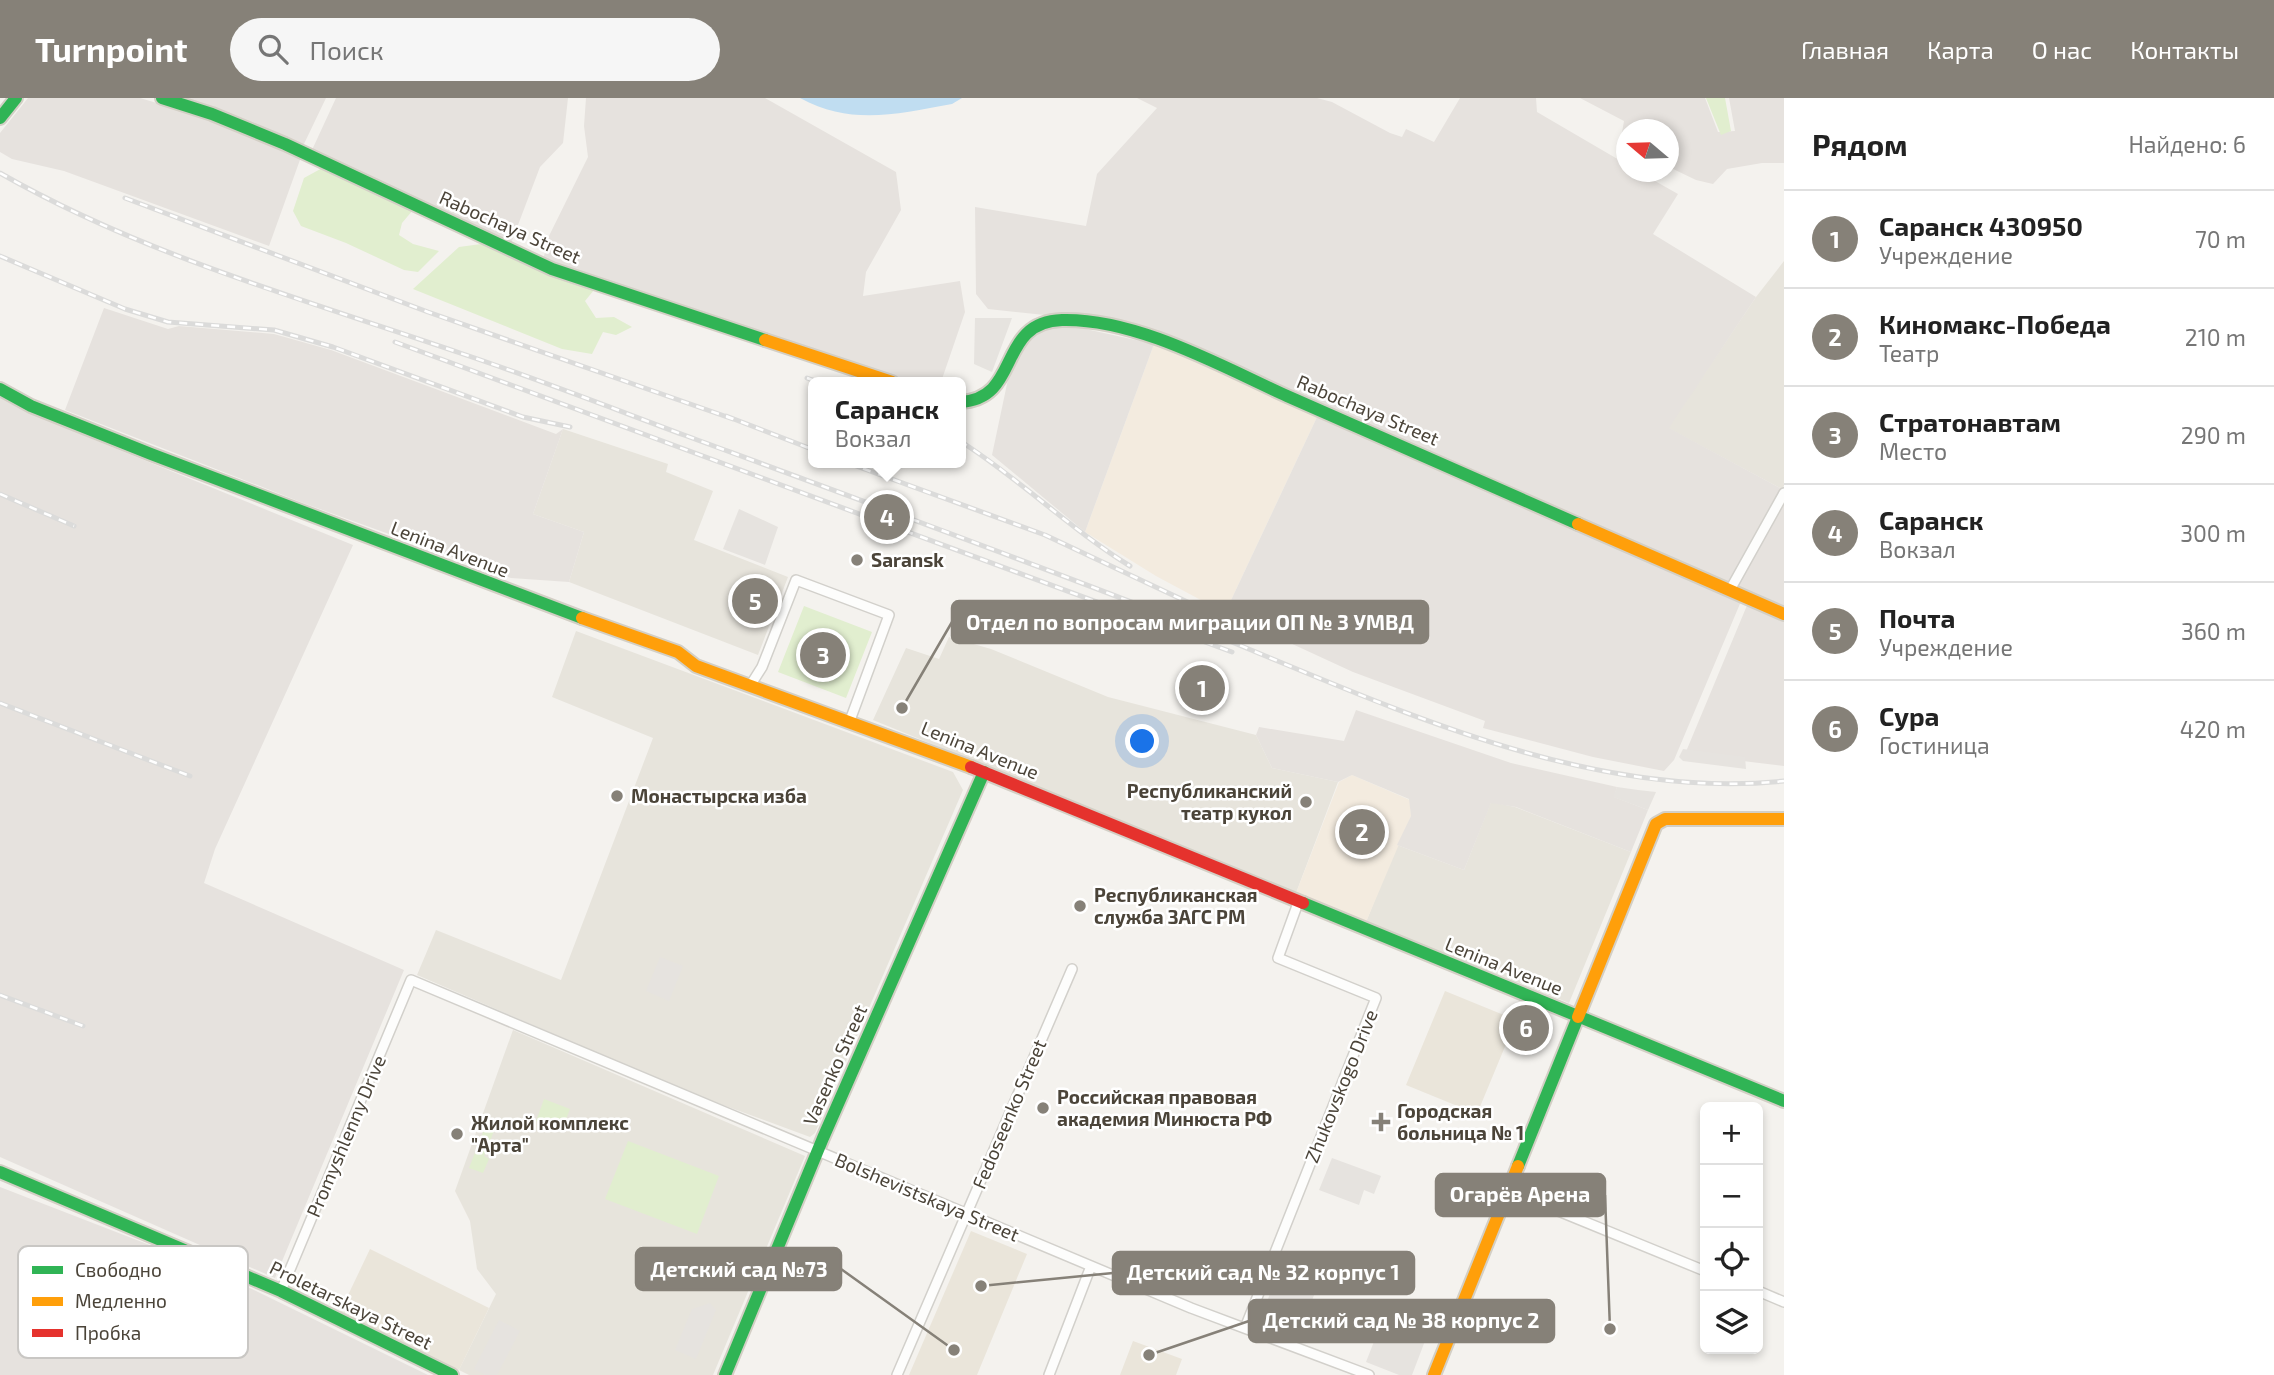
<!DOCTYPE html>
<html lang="ru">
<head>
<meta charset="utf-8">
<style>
  :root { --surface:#fff; --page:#f6f6f6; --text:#222; --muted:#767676; --line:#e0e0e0; --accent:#868178 }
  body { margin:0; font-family:"Exo 2",sans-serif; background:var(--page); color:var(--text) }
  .controls { position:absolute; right:21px; bottom:21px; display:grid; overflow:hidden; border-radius:10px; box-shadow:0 4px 10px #0003 }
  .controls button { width:63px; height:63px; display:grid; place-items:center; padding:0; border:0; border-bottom:2px solid var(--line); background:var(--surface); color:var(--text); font:35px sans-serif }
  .compass { position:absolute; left:1616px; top:21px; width:63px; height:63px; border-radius:50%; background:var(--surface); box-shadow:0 4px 10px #0003; rotate:289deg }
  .you { position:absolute; left:1143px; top:644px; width:24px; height:24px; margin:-18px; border:5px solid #fff; border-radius:50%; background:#1a73e8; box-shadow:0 0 0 10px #1a73e833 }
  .badge { display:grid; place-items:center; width:46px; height:46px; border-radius:50%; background:var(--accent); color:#fff; font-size:23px; font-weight:700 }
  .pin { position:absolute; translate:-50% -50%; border:4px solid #fff; box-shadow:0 2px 7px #0006 }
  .popup { position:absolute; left:808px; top:279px; width:158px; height:91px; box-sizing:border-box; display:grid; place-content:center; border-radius:10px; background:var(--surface); filter:drop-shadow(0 2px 5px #0005); font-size:23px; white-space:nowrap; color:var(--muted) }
  .popup b { font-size:26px; color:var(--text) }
  .popup::after { content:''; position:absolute; left:50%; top:100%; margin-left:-14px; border:14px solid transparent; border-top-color:var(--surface) }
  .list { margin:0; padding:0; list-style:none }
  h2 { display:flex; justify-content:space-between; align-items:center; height:91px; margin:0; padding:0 28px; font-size:30px }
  h2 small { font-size:23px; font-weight:400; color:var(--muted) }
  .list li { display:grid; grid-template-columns:46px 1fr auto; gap:21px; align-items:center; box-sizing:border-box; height:98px; padding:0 28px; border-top:2px solid var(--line) }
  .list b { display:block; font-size:26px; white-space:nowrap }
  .list p { margin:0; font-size:23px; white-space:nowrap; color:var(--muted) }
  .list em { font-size:23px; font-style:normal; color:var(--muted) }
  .icon { flex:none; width:38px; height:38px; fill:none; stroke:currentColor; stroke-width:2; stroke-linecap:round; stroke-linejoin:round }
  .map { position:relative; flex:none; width:1784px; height:1277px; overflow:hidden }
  header { display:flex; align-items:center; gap:42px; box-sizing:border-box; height:98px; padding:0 35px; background:var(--accent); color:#fff }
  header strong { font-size:33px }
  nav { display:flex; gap:38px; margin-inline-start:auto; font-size:24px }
  .search { width:490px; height:63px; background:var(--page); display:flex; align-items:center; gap:18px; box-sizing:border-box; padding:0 24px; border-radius:38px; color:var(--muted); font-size:26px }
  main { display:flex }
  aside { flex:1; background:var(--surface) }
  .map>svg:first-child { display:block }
  .residential { fill:#e7e4dc }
  .commercial { fill:#f3ebdf }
  .industrial { fill:#e6e2de }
  .education { fill:#eae5da }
  .green { fill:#e1eecf }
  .parking { fill:#e6e3df }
  .water { fill:#c0ddf1 }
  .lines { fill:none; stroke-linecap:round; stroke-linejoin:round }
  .street-casing { stroke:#d2d0cb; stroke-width:12 }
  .fast-casing { stroke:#d3cfc5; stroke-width:16 }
  .slow-casing { stroke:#d3cfc5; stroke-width:16 }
  .jam-casing { stroke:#d3cfc5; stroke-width:16 }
  .street { stroke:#fdfdfc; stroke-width:9 }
  .fast { stroke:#30b455; stroke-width:12 }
  .slow { stroke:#ff9f0a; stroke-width:12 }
  .jam { stroke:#e5322d; stroke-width:12 }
  .rail-casing { stroke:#dbdbda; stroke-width:5 }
  .rail { stroke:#fff; stroke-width:2.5; stroke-dasharray:8; stroke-linecap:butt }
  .poi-dot { fill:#868178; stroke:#fff; stroke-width:2.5 }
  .labels { text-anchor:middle; stroke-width:5; stroke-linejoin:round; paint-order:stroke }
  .street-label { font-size:19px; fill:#4b4439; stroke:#fff }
  .poi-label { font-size:19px; font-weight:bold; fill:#4b4439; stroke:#fff; text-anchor:start }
  .key { fill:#fff; stroke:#c9c7c4; stroke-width:2 }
  .key-label { font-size:19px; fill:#4b4439 }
  .leader { fill:none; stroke:#868178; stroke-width:2.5 }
  .callout-dot { fill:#868178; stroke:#fff; stroke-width:2.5 }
  .callout { fill:#868178; stroke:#868178; stroke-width:2.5 }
  .callout-label { font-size:21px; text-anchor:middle; font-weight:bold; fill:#fff }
</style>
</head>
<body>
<header>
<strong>Turnpoint</strong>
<div class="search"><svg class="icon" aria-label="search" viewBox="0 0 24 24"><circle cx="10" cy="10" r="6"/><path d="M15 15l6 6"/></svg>Поиск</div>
<nav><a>Главная</a><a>Карта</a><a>О нас</a><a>Контакты</a></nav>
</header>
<main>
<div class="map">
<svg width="1784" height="1277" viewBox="0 0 1784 1277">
  <rect width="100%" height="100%" fill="#f4f2ee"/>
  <path class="residential" d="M1784,163v225l-2,3 -114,-61 88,-131z
    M563,331l105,35 -2,8 47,19 -19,49 94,37 -30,78 -189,-73 15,-50 -51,-18z
    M576,533l377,141 10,18 -148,343 -5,4 -117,-43 -276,-119 19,-45 125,50 92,-242 -101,-41z
    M949,539l42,12 117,48 148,38 16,33 66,14 -42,111 -423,-173 33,-72 33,11z
    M1491,704l24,5 116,45 -62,151 -203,-81 31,-77 67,25z
    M513,932l292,126 -92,219h-244l-10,-5 37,-76 -19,-25 -7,-48 -15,-30z"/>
  <path class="commercial" d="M1154,246l164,71 -93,198 -69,-37 -71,-44z
    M1352,677l58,25 1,16 -45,106 -70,-29 43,-111z"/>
  <path class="industrial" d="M28,0h112l70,21 91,38 -32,89 -205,-75 -52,-12 -12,-7v-19z
    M181,0h145l-23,48z
    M336,0h232l-5,45 -23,24 -30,79 -198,-96z
    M586,0h179l131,74 5,38 -35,62 -3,24 97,-15 5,31 -24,70h-38l-360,-121 5,-23 40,-81 -4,-31z
    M1137,0h180l15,4 58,31 12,4 4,-8 28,13 26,-44h76l1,14 89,52v8h13l39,22 -25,40 103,63 -87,131 113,61 -51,94 -540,-237 -80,-24 -123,-13 -12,-15 -1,-87 111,19 11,-52 60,-66z
    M1580,0h125l13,34 17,-1 -6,-33h55v65h-22l-35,6 -14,15 -17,-4 -27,-13 -1,-37h-42v17l-6,-3 4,-23z
    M104,210l64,21 11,-3 95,8 57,16 225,84 7,-5 -30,85 51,18 -15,50 -58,-4 -208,-75 -238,-93z
    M1063,226l91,20 -69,188 -93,-77 19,-90 19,-32 16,-8z
    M0,298l92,43 261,106 -138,304 -11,34 200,87 -129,308 -275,-121z
    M1318,317l424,184 -68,161 -10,11 -71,-14 -110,-29 2,-7 -132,-49 -128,-59z
    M1784,403v108l-47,-22z
    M1748,505l36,17v146l-99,-12z
    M1356,612l155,53 106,24 -3,10 34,13 -17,42 -115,-45 -25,-4 -27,67 -67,-25 14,-29 -2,-17 -57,-24 -14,7 -66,-14 -16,-33 3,-8 85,14z
    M0,1089l209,81 219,107h-428z"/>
  <path class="education" d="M1445,893l71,29 -39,94 -71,-29z
    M971,1133l56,23 -50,121h-68z
    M370,1151l119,59 -30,62 -119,-58z
    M1133,1243l49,18 -6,16h-56z"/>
  <path class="green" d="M1706,0h19l6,33 -10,4z
    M324,69l89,43 -11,13 -3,12 14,9 26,7 -21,21 -14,-2 -58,-27 -45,-17 -8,-15 11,-33z
    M481,146l113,46 -9,11 11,17 18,-1 18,10 -16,8 -13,-3 -11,22 -30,-5 -149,-60 46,-42z
    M804,508l68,26 -26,66 -68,-26z
    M544,1001l26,10 -8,21 -26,-9z
    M489,1019l9,4 -14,35 5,3 -6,14 -14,-5z
    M628,1043l91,35 -22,58 -92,-35z"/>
  <path class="parking" d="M975,220h37l-20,54 -18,-8z
    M739,411l39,18 -13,38 -42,-16z
    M1683,651l62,8 1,12 -63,-8 -4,-4z
    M1617,689l21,3 18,2 -8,18 -35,-13z
    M660,859l23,9 -14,35 -23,-10z
    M1332,1060l49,18 -7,18 -10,-4 -5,15 -40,-15z
    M1277,1177l39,15 -15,39 -39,-14z
    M710,1205l6,7 -20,49 -21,-9 17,-41z
    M1384,1218l44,17 -16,42h-13l-33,-13z
    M499,1222l21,11 -23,44h-12l-11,-6z"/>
  <path class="water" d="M800,0h162l-10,6c-56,10 -100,22 -152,-6z"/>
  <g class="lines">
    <g class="street-casing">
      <path id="street" d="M1730,492l54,-97
        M750,588l12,-19 34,-87 93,35 -40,108
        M1507,1092l198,81
        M281,1193l130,-311 780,328 178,67
        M1758,1193l26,11
        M1245,1230l131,-330 -98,-40 20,-55
        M897,1277l175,-406
        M1049,1277l42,-109"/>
    </g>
    <g class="fast-casing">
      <path id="fast" d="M162,0l50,16 73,30 267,125 213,71
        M0,20l16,-20
        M0,291l31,17 120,48 431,164
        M960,304c62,-3 36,-80 102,-82 74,-2 159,46 225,76 97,42 194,85 291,128
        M1303,805l481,198
        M1518,1068l60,-149
        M0,1074l281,119 171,84
        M725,1277l98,-237 161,-366"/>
    </g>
    <g class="slow-casing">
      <path id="slow" d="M765,242l127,42
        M1578,426l206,90
        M582,520l96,34 18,14 275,101
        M1578,919l78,-193 9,-5h119
        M1434,1277l84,-209"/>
    </g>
    <g class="jam-casing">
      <path id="jam" d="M971,669l332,136"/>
    </g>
    <use href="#street" class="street"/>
    <use href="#fast" class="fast"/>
    <use href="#slow" class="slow"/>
    <use href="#jam" class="jam"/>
    <g class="rail-casing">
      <path id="rail" d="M0,75c143,82 306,127 460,180 75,25 149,54 224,82 160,59 321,118 481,180 192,75 407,188 619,166
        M125,100l303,114 305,107
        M0,158l125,53 43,13 106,8 59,17 190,70 47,10
        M395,244l837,310
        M807,280l11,4
        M726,318l88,34
        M960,343c60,38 110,88 170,125
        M848,365l197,72 217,102
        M0,396l74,32
        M0,605l190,73
        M0,897l83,31"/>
    </g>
    <use href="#rail" class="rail"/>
  </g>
  <g class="poi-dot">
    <circle cx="857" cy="462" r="7"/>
    <circle cx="617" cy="698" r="7"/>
    <circle cx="1306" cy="704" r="7"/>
    <circle cx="1080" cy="808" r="7"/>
    <circle cx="1043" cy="1010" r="7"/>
    <path d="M1377.5 1013.5h7v7h7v7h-7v7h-7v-7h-7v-7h7z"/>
    <circle cx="457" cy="1036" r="7"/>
  </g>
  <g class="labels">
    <g class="street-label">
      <text transform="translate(510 129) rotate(24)" y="7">Rabochaya Street</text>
      <text transform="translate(1368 312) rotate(23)" y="7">Rabochaya Street</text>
      <text transform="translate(450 451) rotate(21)" y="7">Lenina Avenue</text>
      <text transform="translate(980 652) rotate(22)" y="7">Lenina Avenue</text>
      <text transform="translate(1504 868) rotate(22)" y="7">Lenina Avenue</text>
      <text transform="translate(835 967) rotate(-66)" y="7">Vasenko Street</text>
      <text transform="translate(1341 988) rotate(-68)" y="7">Zhukovskogo Drive</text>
      <text transform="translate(1009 1016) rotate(-67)" y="7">Fedoseenko Street</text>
      <text transform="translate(346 1038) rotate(-67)" y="7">Promyshlenny Drive</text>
      <text transform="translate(927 1099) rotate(23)" y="7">Bolshevistskaya Street</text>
      <text transform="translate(351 1207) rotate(26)" y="7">Proletarskaya Street</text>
    </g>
    <g class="poi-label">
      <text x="871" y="469">Saransk</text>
      <text x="1292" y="700" text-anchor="end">Республиканский<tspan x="1292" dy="22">театр кукол</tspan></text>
      <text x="631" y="705">Монастырска изба</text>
      <text x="1094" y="804">Республиканская<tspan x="1094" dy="22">служба ЗАГС РМ</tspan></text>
      <text x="1057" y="1006">Российская правовая<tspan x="1057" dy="22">академия Минюста РФ</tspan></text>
      <text x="1397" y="1020">Городская<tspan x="1397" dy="22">больница № 1</tspan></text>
      <text x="471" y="1032">Жилой комплекс<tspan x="471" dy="22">"Арта"</tspan></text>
    </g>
  </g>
  <rect x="18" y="1148" width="230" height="112" rx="10" class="key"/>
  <rect x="32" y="1168" width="31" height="8" fill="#30b455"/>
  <rect x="32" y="1199" width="31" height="9" fill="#ff9f0a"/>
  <rect x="32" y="1231" width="31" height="8" fill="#e5322d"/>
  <g class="key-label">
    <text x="75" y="1179">Свободно</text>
    <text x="75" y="1210">Медленно</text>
    <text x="75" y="1242">Пробка</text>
  </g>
  <path class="leader" d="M902 610L952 524M1610 1231L1605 1097M954 1252L841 1171M981 1188L1113 1175M1149 1257L1249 1223"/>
  <g class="callout-dot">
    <circle cx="902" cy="610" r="7"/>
    <circle cx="1610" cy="1231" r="7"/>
    <circle cx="954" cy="1252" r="7"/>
    <circle cx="981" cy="1188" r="7"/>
    <circle cx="1149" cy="1257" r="7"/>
  </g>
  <g class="callout">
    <rect x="952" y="503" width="476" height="42" rx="7"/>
    <rect x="1436" y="1076" width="169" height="42" rx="7"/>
    <rect x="636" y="1150" width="205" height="42" rx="7"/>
    <rect x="1113" y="1154" width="301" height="42" rx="7"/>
    <rect x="1249" y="1202" width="305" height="42" rx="7"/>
  </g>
  <g class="callout-label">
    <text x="1190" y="532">Отдел по вопросам миграции ОП № 3 УМВД</text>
    <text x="1520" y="1104">Огарёв Арена</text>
    <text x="739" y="1179">Детский сад №73</text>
    <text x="1263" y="1182">Детский сад № 32 корпус 1</text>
    <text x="1401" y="1230">Детский сад № 38 корпус 2</text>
  </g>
</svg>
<div class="controls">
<button>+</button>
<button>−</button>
<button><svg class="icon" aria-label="locate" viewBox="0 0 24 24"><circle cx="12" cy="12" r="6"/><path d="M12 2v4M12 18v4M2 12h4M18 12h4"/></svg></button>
<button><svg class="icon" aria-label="layers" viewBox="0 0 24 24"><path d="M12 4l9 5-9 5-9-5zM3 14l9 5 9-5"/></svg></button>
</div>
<svg class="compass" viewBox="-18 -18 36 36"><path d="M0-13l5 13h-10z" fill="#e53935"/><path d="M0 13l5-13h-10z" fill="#767676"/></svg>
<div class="you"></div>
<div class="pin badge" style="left:1202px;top:590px">1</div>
<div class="pin badge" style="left:1362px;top:734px">2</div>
<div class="pin badge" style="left:823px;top:557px">3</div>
<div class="pin badge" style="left:887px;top:419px">4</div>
<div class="popup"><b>Саранск</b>Вокзал</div>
<div class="pin badge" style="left:755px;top:503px">5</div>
<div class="pin badge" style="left:1526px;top:930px">6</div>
</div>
<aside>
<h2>Рядом<small>Найдено: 6</small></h2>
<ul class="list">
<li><span class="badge">1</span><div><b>Саранск 430950</b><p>Учреждение</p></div><em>70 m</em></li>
<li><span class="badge">2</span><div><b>Киномакс-Победа</b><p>Театр</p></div><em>210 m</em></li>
<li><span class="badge">3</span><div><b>Стратонавтам</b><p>Место</p></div><em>290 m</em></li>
<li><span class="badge">4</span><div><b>Саранск</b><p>Вокзал</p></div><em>300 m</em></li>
<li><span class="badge">5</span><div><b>Почта</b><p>Учреждение</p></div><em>360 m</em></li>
<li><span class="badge">6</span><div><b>Сура</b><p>Гостиница</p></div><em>420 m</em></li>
</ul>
</aside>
</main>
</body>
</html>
